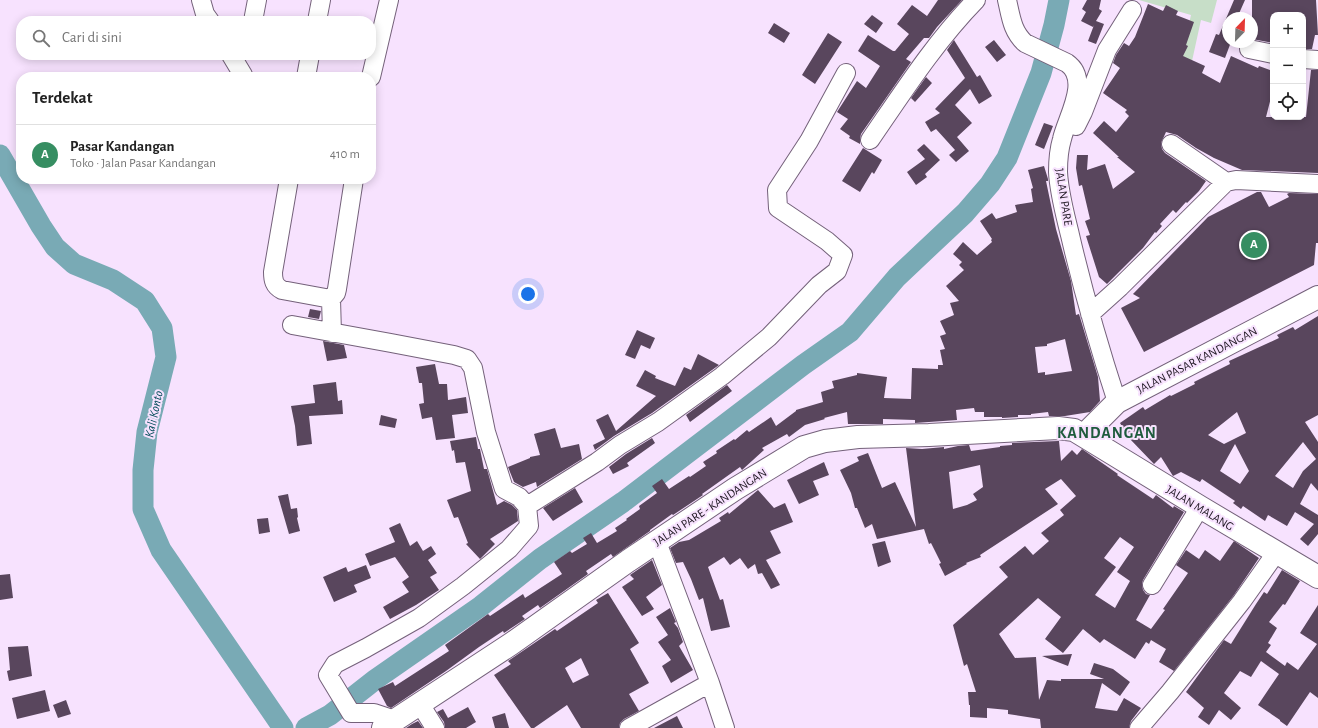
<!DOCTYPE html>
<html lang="id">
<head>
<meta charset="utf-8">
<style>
  :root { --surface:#fff; --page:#f2f2f2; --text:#222; --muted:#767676; --line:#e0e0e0; --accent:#368e62 }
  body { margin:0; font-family:"Alegreya Sans",sans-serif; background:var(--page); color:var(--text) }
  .controls { position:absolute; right:12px; top:12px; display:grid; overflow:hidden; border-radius:8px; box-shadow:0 2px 10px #0003 }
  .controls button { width:36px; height:36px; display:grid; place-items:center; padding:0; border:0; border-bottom:1px solid var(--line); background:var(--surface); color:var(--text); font:20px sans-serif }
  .compass { position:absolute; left:1222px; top:12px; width:36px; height:36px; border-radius:50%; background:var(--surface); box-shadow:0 2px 10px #0003; rotate:23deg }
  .you { position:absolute; left:528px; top:294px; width:14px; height:14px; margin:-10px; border:3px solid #fff; border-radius:50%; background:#1a73e8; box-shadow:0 0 0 6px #1a73e833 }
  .badge { display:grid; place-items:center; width:26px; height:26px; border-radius:50%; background:var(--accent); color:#fff; font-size:13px; font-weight:700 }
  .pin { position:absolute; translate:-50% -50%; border:2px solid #fff; box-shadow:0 1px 4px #0006 }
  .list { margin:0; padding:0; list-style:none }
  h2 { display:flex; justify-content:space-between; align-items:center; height:52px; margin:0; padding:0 16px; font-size:17px }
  h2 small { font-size:13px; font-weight:400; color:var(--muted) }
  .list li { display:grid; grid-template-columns:26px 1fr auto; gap:12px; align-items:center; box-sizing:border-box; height:60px; padding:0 16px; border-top:1px solid var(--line) }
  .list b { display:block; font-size:15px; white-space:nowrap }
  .list p { margin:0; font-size:13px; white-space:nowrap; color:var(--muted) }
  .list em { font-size:13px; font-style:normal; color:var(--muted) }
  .icon { flex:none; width:22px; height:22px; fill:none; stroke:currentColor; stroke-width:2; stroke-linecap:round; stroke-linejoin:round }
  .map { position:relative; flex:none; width:1318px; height:728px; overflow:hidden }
  .search { position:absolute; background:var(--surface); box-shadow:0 2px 10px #0003; left:16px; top:16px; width:360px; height:44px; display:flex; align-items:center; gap:10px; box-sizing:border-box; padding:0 14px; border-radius:16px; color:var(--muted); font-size:15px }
  .panel { position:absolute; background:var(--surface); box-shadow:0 2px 10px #0003; left:16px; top:72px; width:360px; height:112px; border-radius:16px }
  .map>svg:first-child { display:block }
  .green { fill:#c7dec8 }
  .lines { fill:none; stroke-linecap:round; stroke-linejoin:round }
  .river { stroke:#79aab5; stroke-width:21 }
  .building { fill:#59465d; fill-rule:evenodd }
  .minor-casing { stroke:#74617a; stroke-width:20 }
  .major-casing { stroke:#74617a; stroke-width:24 }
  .minor { stroke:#fff; stroke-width:18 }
  .major { stroke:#fff; stroke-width:22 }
  .labels { text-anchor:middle; stroke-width:4; stroke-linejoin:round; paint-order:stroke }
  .street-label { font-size:12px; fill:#1d1620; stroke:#f7e2fe }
  .water-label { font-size:13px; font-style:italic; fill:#004b58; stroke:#f7e2fe }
  .district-label { font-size:16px; font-weight:bold; letter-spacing:1px; fill:#1e5b3d; stroke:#f7e2fe }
</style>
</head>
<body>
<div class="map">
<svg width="1318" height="728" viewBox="0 0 1318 728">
  <rect width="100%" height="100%" fill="#f7e2fe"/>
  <path class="green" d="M1139,0h78l-6,23 -10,-3 -9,41 -11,-3 10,-43z"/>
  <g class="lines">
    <path class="river" d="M0,155l41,71 14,21 19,17 39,16 32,21 17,27 4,29 -19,75 -4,38v39l18,41 122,178
      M306,728l24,-13 46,-36 105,-73 59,-47 83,-57 180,-137 47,-33 47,-55 68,-64 25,-29 17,-26 34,-85 13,-48 5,-25"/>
  </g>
  <path class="building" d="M938,0h24l-25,27 -8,11h-5l-18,21 5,3 -50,72 -1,5v5l-11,-6 1,-2 -10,-7 8,-10 -11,-7 20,-31 9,7 14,-22 -22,-15 10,-16 25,16h2l14,-17 -12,-10 15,-19 15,11z
    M1087,0h14l-2,9 3,2 -6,10 8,3 -8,20 -8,-3 6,-16 -1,2 -12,-6 5,-9 -4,-3z
    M1234,0h11l-8,18h-9v24h3l-6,16 -16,-6 7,-18 3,1z
    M1252,0h64l2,35h-3l-3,14h-9v-34h-30v28l-21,-4z
    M1148,4l15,7 3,-6 12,6 -2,4 18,7 -8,23 2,1 -5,10 22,10 -3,7 18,10 11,-27 27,12 1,-2 14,5v19l-7,27h40l5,-47h7v103l-76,-3 -28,-12 -18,-10 -19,-13 -11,-3 -5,11 1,6 3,4 41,28 -7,10 -12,12 -1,-1 -10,11 -3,-3 -13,14 2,2 -6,7 -1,-1 -12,16 -36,36 -8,-7 -13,-41 4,-1 -5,-14 5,-2 -8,-34 -3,1 -3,-18 1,-13h11l-1,15 18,-6 8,25 22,-17 -18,-15h2l-26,-24 11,-12 12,11 13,-16 -4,-4 2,-2 -24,-17 17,-25 -7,-5 3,-8 8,-12 5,3 6,-9z
    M872,15l11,8 -7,10 -12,-9z
    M774,23l16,10 -6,10 -16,-10z
    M828,33l14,9 -27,42 -13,-9z
    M954,40l23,37 3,-2 12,21 -13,8 -9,-15 -15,16 17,18 -15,14 12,14 -13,11 -7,-7 6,-5 -19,-21 -5,3 -6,-10 15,-9 -5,-4 30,-31 -18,-28z
    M994,40l12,15 -9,7 -12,-15z
    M926,77l6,6 -17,19 -4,-4z
    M1044,123l9,3 -9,23 -9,-4z
    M924,144l16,16 -15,14 2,3 -11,8 -9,-13 18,-13 -8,-9z
    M863,148l19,12 -8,14 -2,-2 -12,20 -18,-11z
    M1044,166l4,13v2h-2l10,48 15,52 5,34 3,-1 19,63 2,24 -10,11 -25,4h-16l-1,-4 -17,2v1h-13v2l-16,1v-1h-18v-5h-9l-1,-4 -18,2 1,10 -42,3v-3l-32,-1v5h-35l-1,-12 -23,6 1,1 -20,6 -16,12 -2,-3 -25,14 2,2 -22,20 -2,-3 -38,27 1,1 -30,20 -1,-1 -22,16v1l-37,26 -2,-3 -25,17 2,3 -48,34 -2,-3 -16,11 3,3 -21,14 -1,-2 -24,16 -33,24 -55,37 -4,-2 -9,-17 15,-7 2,4 54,-35 -4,-6 43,-31 2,2 33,-22 2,4 37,-24 -8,-12 16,-11 2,2 15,-9 -4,-6 8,-5 6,10 20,-12 -2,-3 12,-8 -1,-1 14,-10 -1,-3 18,-13 -5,-7 10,-7 7,10 20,-13 1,1 16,-11 -3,-4 14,-9 -1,-2 18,-12 1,1 12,-10 2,2 22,-15 5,9 20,-15v-1l27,-8 -2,-10 13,-4 -2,-7 25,-6v-2l30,4 -3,21 27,1 1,-31 26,1v-4h5l-3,-15 5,-1 -5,-13 6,-2 -6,-13 14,-6 -4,-12 9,-2 -13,-15 18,-16 -5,-5 3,-3 -9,-8 10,-12 14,13 15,-13 -1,-2 1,-1 -12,-18 12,-8 4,6 21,-7 -2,-7 18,-3 -2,-13 2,-1 -5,-18zM1065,339l7,32 -27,4v-3l-7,1 -3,-26 12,-1v-2z
    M1257,192h4l8,15 20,-10 -2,-3 2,-1 29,1v49h-2l-2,22 -170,87 -23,-44 19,-10 -7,-4 75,-77z
    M310,309l11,2 -2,8 -11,-2z
    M1318,316v99l-13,7 13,20v49l-7,-8 -11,21 18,11v19l-10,12 -8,-7 14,-15 -19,-12 -8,14 -19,-11 -3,6 -22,-15 -2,3 -8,-6 2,-2 -33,-22 -2,3 -19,-10 -8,4 -12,-19 -7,7 -25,-26 -9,-15 23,-16 2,3 25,-15 1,1 24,-12 -1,-2 36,-18 -1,-3 50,-23 -2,-3 16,-8 2,3zM1237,412l9,21 -22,11 -16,-9zM1303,442l13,17 -13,12 -10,17 -18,-12zM1235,444l14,27 -9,13 -20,-13z
    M637,330l18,8 -5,11 -9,-4 -6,14 -10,-4z
    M323,341l21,4 3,13 -20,3z
    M698,354l21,11 -67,48 -38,23 -19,14 -2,-5 12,-6 -9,-19 12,-6 8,17 40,-35 -20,-10 9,-16 11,6 -1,2 20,8 9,-19 7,3z
    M435,364l4,20h8l1,16 18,-3 2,16 -16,2 3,23 -19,2 -4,-23 -10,2 -3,-15 5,-1 -2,-20h-3l-3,-16z
    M336,382l2,19 4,-1 1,14 -34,2 3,28 -15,2 -2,-20 -4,-20 24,-3 -2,-18z
    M727,385l5,6 -42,31 -4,-7z
    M381,415l16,4 -2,9 -16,-3z
    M555,428l6,20 18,-4 3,15 -45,28 -1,-5 -13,5 -9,-5 -6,-15 22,-9v-1l10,-2 -6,-21z
    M476,437l2,12h2l4,20h3l10,36 7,-4 8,4 5,5 1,11 -28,18 5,5 -15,15 -14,-15 2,-1 -10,-26 -4,1 -7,-18 24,-9 -6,-29 -9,1 -2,-13 -2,1 -2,-10z
    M652,438l3,5 -28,20 2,3 -16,8 -4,-7 17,-13z
    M1058,441h1l2,20 11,-11 5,5 5,-6 36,25 -1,1 36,24 3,-4 17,13 1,-2 10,6 -41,68 -1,4 1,6 3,4 4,1 -14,25 15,9 14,-19 -2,-1 25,-36 -12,-8 10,-15 13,9 6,-9 15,11 14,-20 25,17 -25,37 -60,76 -15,-9 7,-13 -15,-9 -2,4 -3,-2 -11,17 -31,-20 -4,4 -17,-14 -20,24 -18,-14 16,-22 -23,-19 -39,36 16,24 21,-1 3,43 8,-20 14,1v-2h43l-14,-5 4,-11 19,6 17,13 -10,14 -18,-13 -7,25 22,3 7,-13 17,10 -10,13 -2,7h-88l-1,-9 -32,-5v-4l-21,-2v10l-17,-1v-12h-1l-1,-13h8l-9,-28 -3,2 -11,-41 55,-48 -9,-10 26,-21 8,9 16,-14 -8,-8 23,-18 -4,-5 16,-14 -15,-17 -16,10 13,15 -78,51 1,2 -15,6 1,1 -22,12 -6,-12 2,-1 -10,-20 -2,1 -5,-15 -47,10 -5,-15 -7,4 -8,-20h-2l-4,-15 -11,-23 19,-9 -2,-4 11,-4 14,35 13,-6 21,45 -10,-79 16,1 22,-2v2l14,-3 11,-1 2,6 29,-4v-1l12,-1v-2zM980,465l3,22 -10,7 4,6 -10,5 -14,4 -4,-37zM1120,537l14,10 -17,25 13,9 -15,27 -20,-13 21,-28 -12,-9z
    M824,462l5,13 -16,6 6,14 -20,9 -12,-24z
    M575,488l8,14 -30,19 -10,-13z
    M758,490l16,18 11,-5 8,19 -23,9 11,22 -15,7 14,25 -9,4 -9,-16 -4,1 -3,-10 -7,5 -8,-11 -10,7 -6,-8 -16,10 12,33 3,-1 7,28 -19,4 -8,-33 -4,2 -8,-21 -8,-17 -7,1 -6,-15 9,-6 10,-2 32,-19 -2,-3 9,-6 1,2z
    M288,494l3,15 6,-1 1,9 -1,1 3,13 -11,3 -11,-38z
    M268,518l2,14 -11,2 -2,-15z
    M400,523l10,23 7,-5 6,10 8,-5 5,8 -8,6 9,13 -7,4 9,13 -23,15 -26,14 -7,-12 26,-15 -7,-10 7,-5 -14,-20 -25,9 -5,-12 30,-12 -6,-14z
    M885,541l6,21 -13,5 -6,-23z
    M652,560l10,25 -16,12 8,12 -12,7 -20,-29 12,-8 -4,-4z
    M366,565l5,13 -17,7 3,7 -23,10 -11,-25 23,-10 2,5z
    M1282,570l18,11 -15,24 -2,-1 -14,18 8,6 -9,15 3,2 -5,7 19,14 2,-4 11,8 19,-26 -17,-11 18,-28v93l-8,-6 -23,34 -7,-5v-1l-22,-15 21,-31 -18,-13 -10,16 -11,-6 -16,22 17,15 -10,12 -12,-10 -10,15 -11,-8 6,-9 -18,-16 38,-52 7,4 25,-40 8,-12 3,2z
    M10,574l3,24 -13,2v-25z
    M608,593l31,50 -9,6 19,34 -20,11 10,17 -15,8 -4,4 -1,5h-38l-14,-23 -33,23h-3l-37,-53 17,-11 -3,-3 47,-32 2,2 41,-28 -2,-3zM581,658l8,17 -16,8 -8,-15z
    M670,608l6,14 -2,1 4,5 5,14 -4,4 14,24 -22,13 -9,-17 9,-6 -13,-18 10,-7 -12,-18z
    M28,646l4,30 -23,5 -2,-10 3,-1 -2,-23z
    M1072,654l-4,12 -26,-10z
    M45,690l5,21 -33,8 -5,-21z
    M66,700l5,14 -13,4 -5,-13z
    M468,707l8,15 -10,6h-21l-1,-6 -7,-10 6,-3 5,9z
    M505,713l4,15h-14l-3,-11z
    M677,716l6,12h-29z
    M418,721l5,7h-17l6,-4z"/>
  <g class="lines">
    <g class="minor-casing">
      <path id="minor" d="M201,0l4,14 5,7
        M1007,0c4,17 5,31 18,43l42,20c24,17 0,54 -5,76 -3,10 -4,22 -4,33 1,21 7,42 12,63 13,56 29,112 47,167
        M253,21l4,-21
        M317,21l4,-21
        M1249,49l24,5
        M231,55l12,20
        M1303,59l15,1
        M306,77l4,-22
        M371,77l18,-77
        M1076,126l7,-14 24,-62 25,-40
        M870,140c33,-48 65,-98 106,-140
        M1171,144l55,38
        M289,179l-16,93c0,8 1,14 9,18l49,9
        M1090,314l30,-27 106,-105 10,-2 82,4
        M292,325l99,18 63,12 13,4 6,9 13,64 18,57 15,8 8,9 2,20 -20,23 -46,37 -44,32 -53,30 -31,16 -7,11 23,38h23l21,7
        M332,333l-1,-34 5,-6 1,-4 17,-110
        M527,506l70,-44 23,-17 38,-23 64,-46 47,-39 50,-52 18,-14 6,-16 -16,-14 -49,-33 -1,-18 32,-49 37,-68
        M657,542l53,141 15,45
        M1152,585l48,-78
        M420,704l15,24
        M629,728l81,-45
        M1139,728l31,-36 72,-91 34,-48"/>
    </g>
    <g class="major-casing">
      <path id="major" d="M1084,435l33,-33 201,-105
        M383,728l128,-84 117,-83 107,-72 69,-42 21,-6 33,-4 71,-2 129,-7 16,2 126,77 118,70"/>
    </g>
    <use href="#minor" class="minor"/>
    <use href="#major" class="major"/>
  </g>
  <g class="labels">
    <g class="street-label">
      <text transform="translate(1064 197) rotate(81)" y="4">JALAN PARE</text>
      <text transform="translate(1197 360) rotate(-27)" y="4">JALAN PASAR KANDANGAN</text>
      <text transform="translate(710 507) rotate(-33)" y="4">JALAN PARE - KANDANGAN</text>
      <text transform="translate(1200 508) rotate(31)" y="4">JALAN MALANG</text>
    </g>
    <g class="water-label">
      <text transform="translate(153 414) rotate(-78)" y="5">Kali Konto</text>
    </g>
    <g class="district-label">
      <text x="1107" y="438">KANDANGAN</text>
    </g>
  </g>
</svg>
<div class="controls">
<button>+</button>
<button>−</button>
<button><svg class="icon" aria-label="locate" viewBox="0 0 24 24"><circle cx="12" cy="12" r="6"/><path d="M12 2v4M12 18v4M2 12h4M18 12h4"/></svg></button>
</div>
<svg class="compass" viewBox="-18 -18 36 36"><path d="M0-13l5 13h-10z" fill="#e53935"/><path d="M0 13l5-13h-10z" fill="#767676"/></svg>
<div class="you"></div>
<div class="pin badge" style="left:1254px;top:245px">A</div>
<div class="search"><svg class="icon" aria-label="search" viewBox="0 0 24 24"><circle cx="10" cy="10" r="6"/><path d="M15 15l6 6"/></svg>Cari di sini</div>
<section class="panel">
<h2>Terdekat<small></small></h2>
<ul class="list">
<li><span class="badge">A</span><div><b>Pasar Kandangan</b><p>Toko · Jalan Pasar Kandangan</p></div><em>410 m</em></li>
</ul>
</section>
</div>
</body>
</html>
